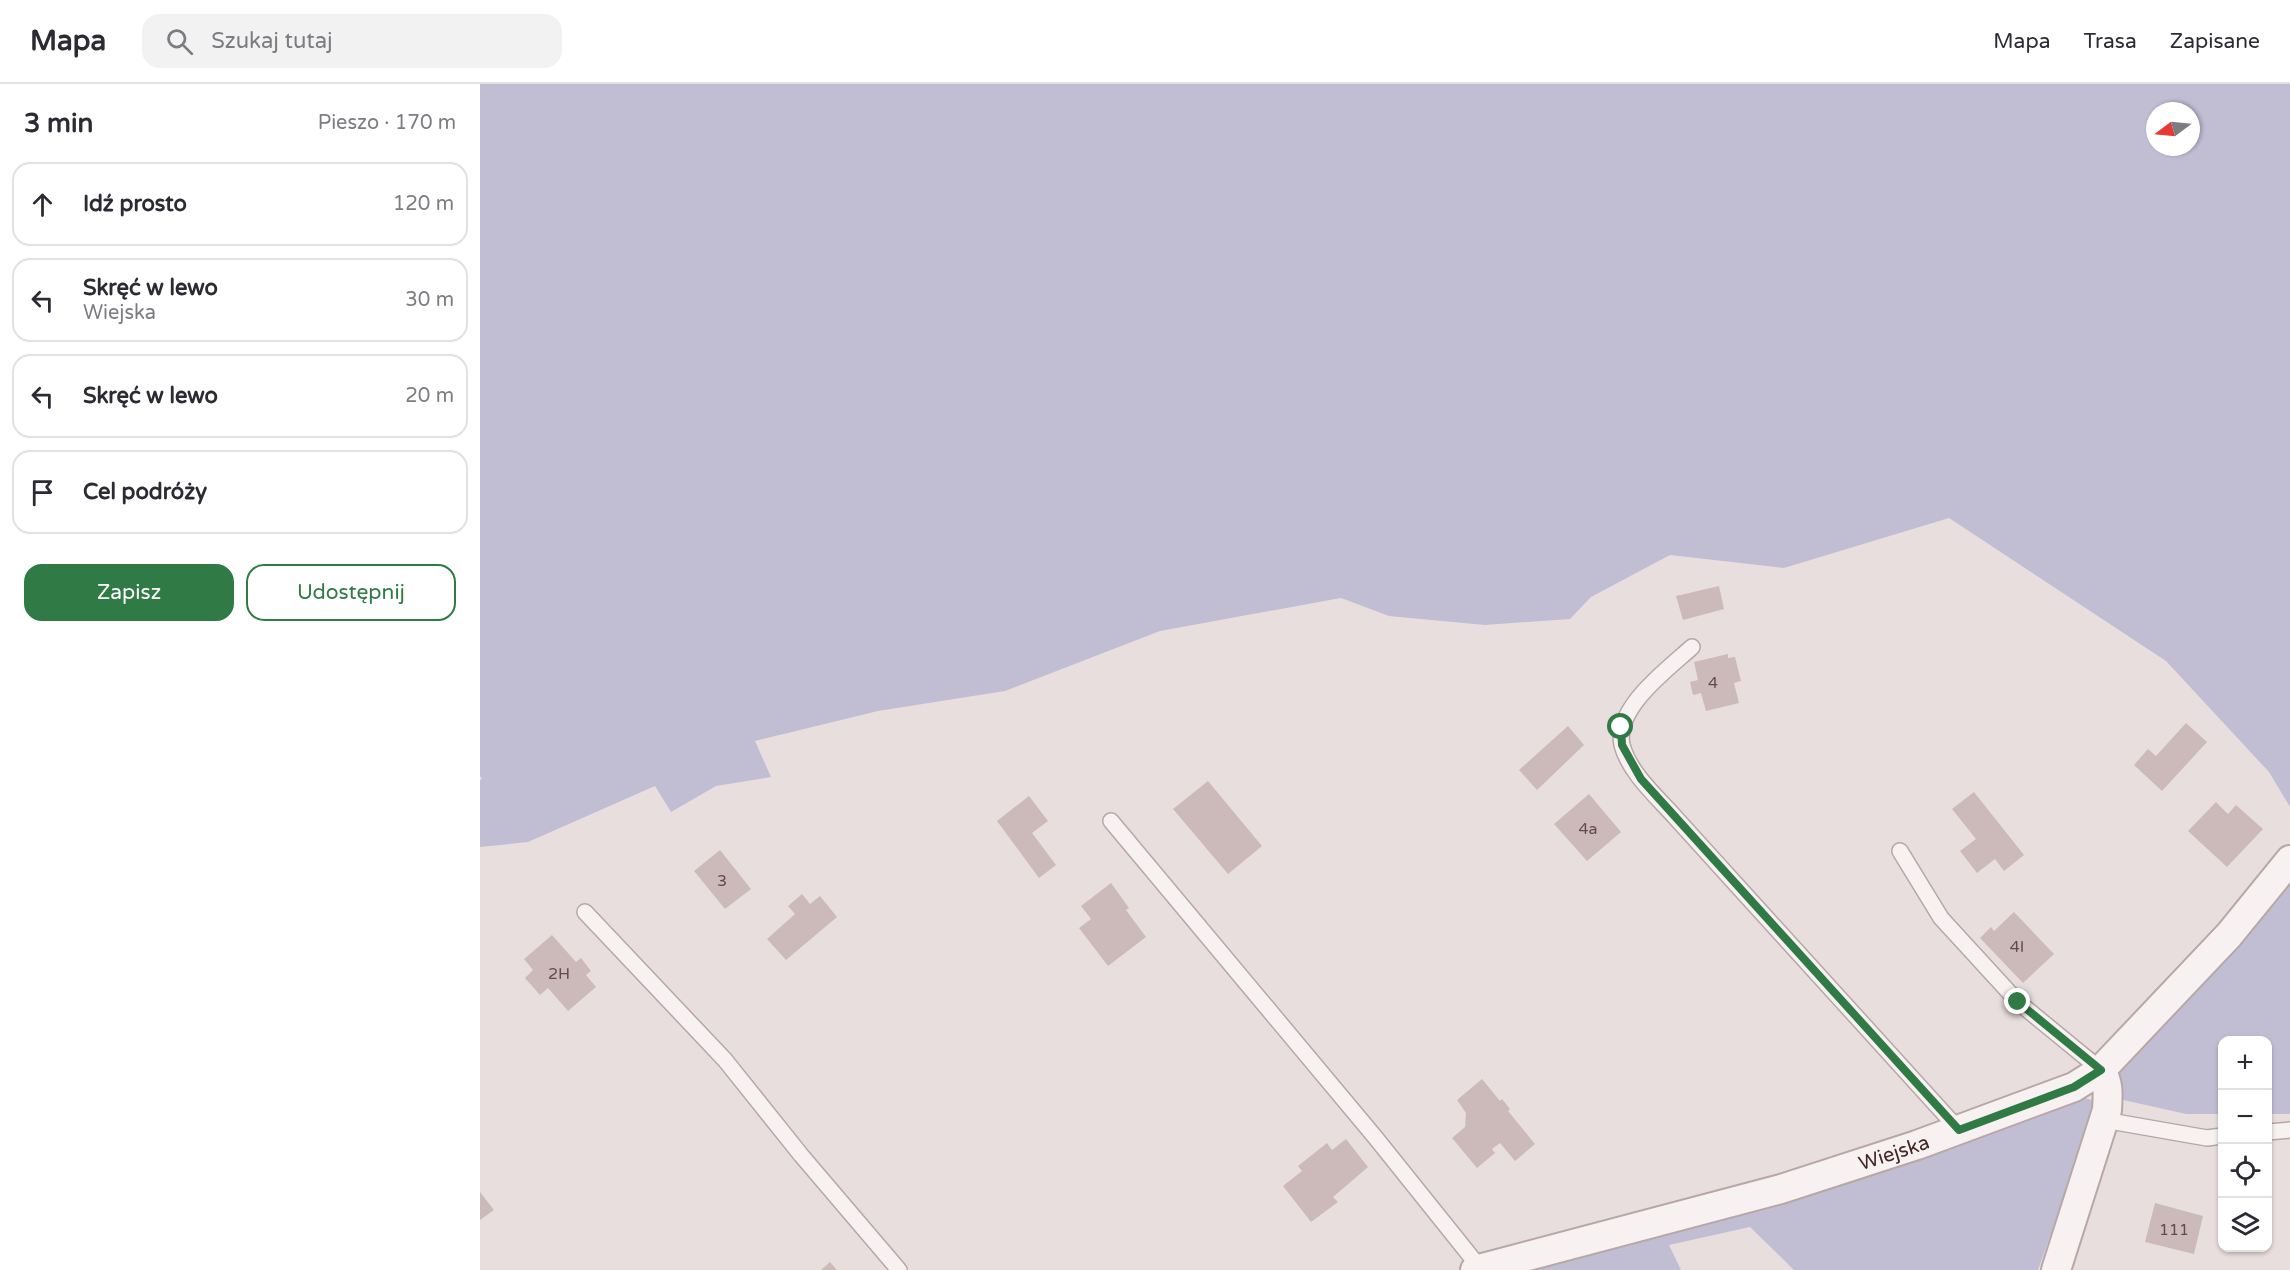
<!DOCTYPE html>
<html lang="pl">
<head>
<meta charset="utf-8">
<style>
  :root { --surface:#fff; --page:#f2f2f3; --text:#2b2b33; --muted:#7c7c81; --line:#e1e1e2; --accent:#307a45 }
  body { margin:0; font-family:"Varela Round",sans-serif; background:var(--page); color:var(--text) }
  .controls { position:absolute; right:18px; bottom:18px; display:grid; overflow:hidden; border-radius:12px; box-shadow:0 2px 4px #0004 }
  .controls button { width:54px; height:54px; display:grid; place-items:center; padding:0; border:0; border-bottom:2px solid var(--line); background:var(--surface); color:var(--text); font:30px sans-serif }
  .compass { position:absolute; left:1666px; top:18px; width:54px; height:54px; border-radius:50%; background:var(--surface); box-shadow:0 2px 4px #0004; rotate:254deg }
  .stop { position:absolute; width:18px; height:18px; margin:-14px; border:4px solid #307a45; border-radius:50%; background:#fff }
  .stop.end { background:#307a45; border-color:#fff; box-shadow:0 2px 6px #0008 }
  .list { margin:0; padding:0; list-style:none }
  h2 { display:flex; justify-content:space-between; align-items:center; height:78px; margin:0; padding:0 24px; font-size:26px }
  h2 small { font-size:20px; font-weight:400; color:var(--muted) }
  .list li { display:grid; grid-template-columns:39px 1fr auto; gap:18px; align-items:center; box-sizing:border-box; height:84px; margin:0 12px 12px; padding:0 12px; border:2px solid var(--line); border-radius:18px }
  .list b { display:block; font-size:22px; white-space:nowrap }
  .list p { margin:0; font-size:20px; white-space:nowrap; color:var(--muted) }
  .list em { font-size:20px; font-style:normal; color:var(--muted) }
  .actions { display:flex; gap:12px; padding:18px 24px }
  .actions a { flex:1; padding:14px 0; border:2px solid var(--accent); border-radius:18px; text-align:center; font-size:21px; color:var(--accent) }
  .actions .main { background:var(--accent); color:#fff }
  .icon { flex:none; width:33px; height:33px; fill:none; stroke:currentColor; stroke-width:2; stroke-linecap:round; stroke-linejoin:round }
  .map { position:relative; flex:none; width:1810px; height:1186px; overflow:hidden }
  header { display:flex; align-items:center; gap:36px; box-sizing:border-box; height:84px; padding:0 30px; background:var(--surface); border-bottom:2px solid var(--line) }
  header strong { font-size:28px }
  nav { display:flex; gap:33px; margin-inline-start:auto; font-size:21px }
  .search { width:420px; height:54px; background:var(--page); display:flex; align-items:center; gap:15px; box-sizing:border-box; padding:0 21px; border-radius:18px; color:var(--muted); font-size:22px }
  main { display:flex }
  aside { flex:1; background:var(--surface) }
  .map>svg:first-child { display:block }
  .green { fill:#c1bed4; fill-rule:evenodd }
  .building { fill:#ccbaba }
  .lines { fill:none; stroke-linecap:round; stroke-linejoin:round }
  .service-casing { stroke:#b7a7a6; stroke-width:18 }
  .minor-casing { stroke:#b7a7a6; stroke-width:32 }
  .service { stroke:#f7f1f1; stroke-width:15 }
  .minor { stroke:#f7f1f1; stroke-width:28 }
  .route { stroke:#307a45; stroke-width:8 }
  .labels { text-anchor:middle; stroke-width:4.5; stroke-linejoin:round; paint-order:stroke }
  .number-label { font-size:16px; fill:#644b4a }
  .street-label { font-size:20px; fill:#412625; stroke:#f6edee }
</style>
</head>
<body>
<header>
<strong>Mapa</strong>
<div class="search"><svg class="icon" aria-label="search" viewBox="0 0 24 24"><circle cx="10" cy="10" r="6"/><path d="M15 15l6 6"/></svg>Szukaj tutaj</div>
<nav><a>Mapa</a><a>Trasa</a><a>Zapisane</a></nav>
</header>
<main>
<aside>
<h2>3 min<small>Pieszo · 170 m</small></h2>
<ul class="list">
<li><svg class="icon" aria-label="ahead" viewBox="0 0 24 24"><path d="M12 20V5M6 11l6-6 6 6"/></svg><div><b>Idź prosto</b></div><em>120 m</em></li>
<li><svg class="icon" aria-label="left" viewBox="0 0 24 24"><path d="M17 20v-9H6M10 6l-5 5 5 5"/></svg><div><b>Skręć w lewo</b><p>Wiejska</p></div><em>30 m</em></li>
<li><svg class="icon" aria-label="left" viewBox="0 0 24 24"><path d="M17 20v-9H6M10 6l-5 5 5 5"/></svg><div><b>Skręć w lewo</b></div><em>20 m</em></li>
<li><svg class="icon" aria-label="arrive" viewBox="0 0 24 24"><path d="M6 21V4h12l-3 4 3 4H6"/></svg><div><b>Cel podróży</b></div></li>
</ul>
<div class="actions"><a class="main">Zapisz</a><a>Udostępnij</a></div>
</aside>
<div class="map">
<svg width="1810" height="1186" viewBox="0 0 1810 1186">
  <rect width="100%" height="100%" fill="#e9dede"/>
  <path class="green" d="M0,0h1810v723l-21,-35 -103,-111 -217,-143 -165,50 -114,-13 -79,42 -21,22 -85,6 -96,-9 -48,-18 -181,33 -155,60 -127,20 -123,30 16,36 -55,9 -45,26 -16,-26 -127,56 -48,5v-67l2,-1 -2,-3zM1675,27h36v36h-36z
    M1810,793v237h-22v-74h-46v74h-36l-67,-15 -6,-28z
    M1592,1010l26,8 -60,168h-244l-44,-43 -81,18 12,25h-173z"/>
  <path class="building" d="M1239,502l5,23 -41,11 -7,-24z
    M1248,570v4l7,-1 6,24 -7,2 5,20 -33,8 -5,-18 -8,2 -3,-13 8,-2 -4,-18z
    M1706,639l21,19 -45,49 -28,-26 14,-16 8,7z
    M1088,642l16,19 -47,45 -18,-20z
    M728,697l54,65 -34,28 -55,-65z
    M1494,708l50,63 -20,16 -9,-12 -18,14 -17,-22 16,-12 -24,-30z
    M1109,710l32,38 -34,29 -33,-37z
    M549,712l19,25 -16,12 24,32 -17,13 -42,-57z
    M1736,718l12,12 8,-9 27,24 -36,38 -39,-36z
    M240,766l31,39 -26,20 -31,-38z
    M631,799l18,25 -3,2 20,27 -38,29 -29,-38 12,-9 -10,-13z
    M322,810l8,10 10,-8 17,21 -51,43 -19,-21 28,-25 -7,-8z
    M1534,828l40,42 -31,29 -43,-45 11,-11 3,4z
    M72,851l24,27 5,-4 10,13 -5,4 10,12 -28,24 -20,-23 -8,7 -15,-17 8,-8 -9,-11z
    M1002,995l18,22 2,-2 8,10 -2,2 27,33 -20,17 -15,-18 -8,6 3,4 -18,15 -25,-30 13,-11 1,-14 -9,-13z
    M866,1055l22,28 -35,30 5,5 -27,20 -28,-36 19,-15 -4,-5 29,-23 5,7z
    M0,1108l14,18 -14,10z
    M1675,1119l48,13 -9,38 -49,-12z
    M350,1178l7,8h-16z"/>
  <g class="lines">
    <g class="service-casing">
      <path id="service" d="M1212,563c-24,22 -78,61 -70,98 7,27 34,51 52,71l285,314
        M631,737l264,316 105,131
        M1420,767l41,67 77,84 83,68
        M105,828l140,148 76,95 98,115
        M1624,1036l103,18 15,-2
        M1788,1048l22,-2"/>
    </g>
    <g class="minor-casing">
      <g id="minor">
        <path id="s1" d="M995,1186l306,-81 136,-44 157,-58 27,-17 128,-135 61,-75"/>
        <path d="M1576,1186l51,-160c1,-16 2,-27 -6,-40"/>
      </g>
    </g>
    <use href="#service" class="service"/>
    <use href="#minor" class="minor"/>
  </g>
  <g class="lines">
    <path class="route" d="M1141,643l1,18 19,34 318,351 115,-43 27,-17 -83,-68"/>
  </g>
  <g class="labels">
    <g class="number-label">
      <text x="1233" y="604">4</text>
      <text x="1108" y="750">4a</text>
      <text x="242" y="802">3</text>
      <text x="1537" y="868">4I</text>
      <text x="79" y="895">2H</text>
      <text x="1694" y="1151">111</text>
    </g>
    <g class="street-label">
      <text dy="7" stroke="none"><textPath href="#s1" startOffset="435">Wiejska</textPath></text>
    </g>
  </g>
</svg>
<div class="controls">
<button>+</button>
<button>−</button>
<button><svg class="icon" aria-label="locate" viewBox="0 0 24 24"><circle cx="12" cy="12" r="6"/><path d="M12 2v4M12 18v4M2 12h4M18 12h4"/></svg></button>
<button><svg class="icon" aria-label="layers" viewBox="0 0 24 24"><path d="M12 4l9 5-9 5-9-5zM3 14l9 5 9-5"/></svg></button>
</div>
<svg class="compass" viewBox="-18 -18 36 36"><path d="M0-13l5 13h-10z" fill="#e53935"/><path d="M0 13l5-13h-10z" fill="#7c7c81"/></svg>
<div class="stop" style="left:1141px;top:643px"></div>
<div class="stop end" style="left:1538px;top:918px"></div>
</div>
</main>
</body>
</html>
